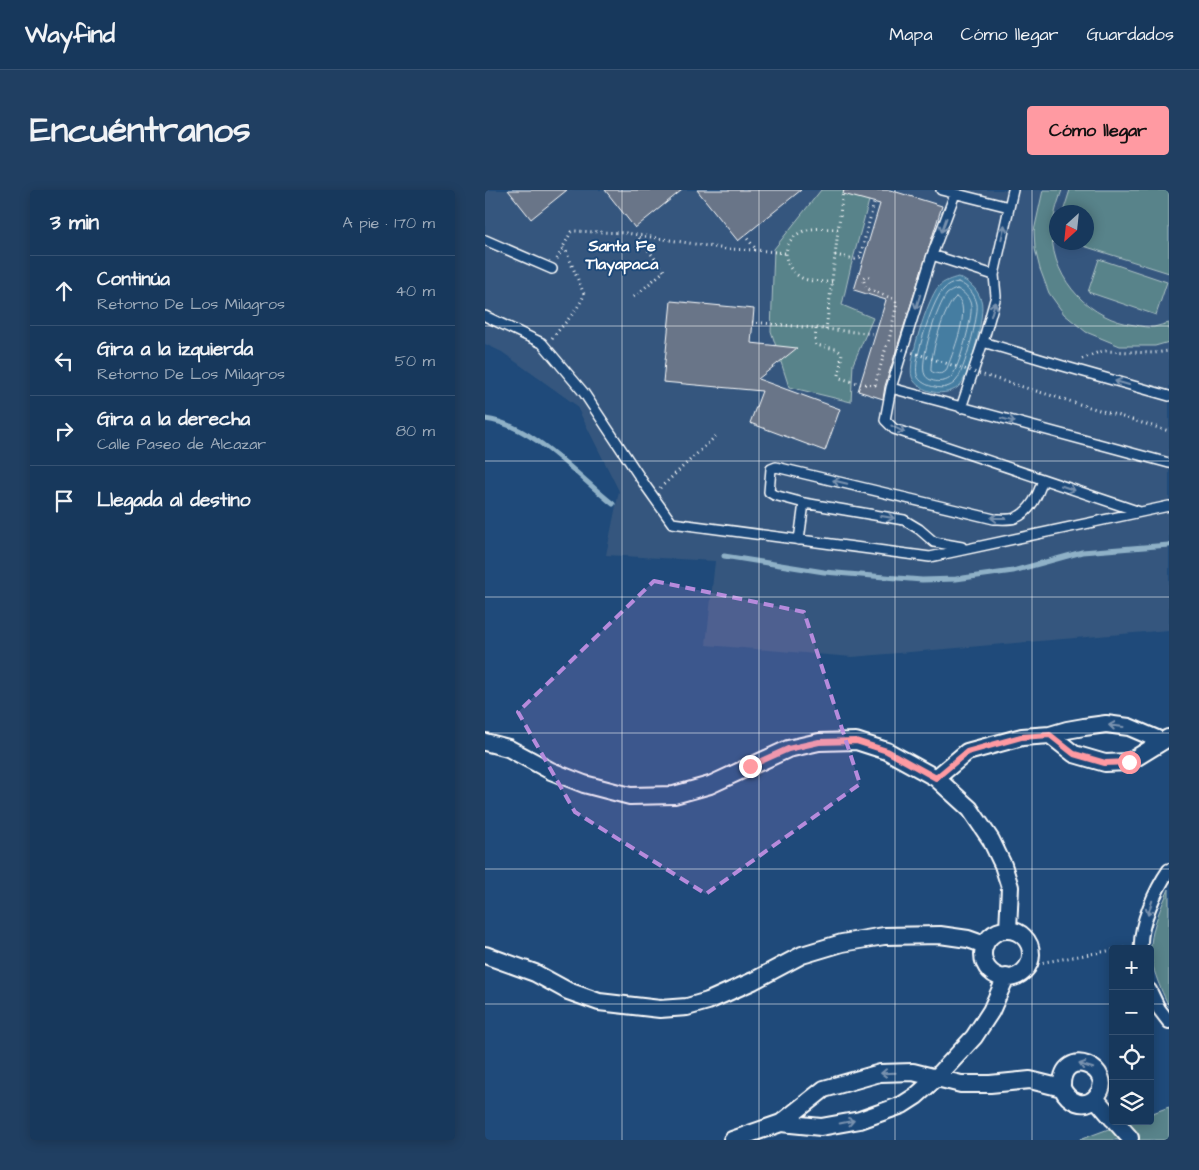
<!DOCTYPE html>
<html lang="es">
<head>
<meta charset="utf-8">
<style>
  :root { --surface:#17385c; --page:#203f62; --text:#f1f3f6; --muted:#9eacbb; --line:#365272; --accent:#ff9aa2 }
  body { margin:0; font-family:"Architects Daughter",sans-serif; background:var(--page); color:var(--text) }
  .controls { position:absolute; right:15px; bottom:15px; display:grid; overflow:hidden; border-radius:5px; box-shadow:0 2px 12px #0003 }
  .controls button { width:45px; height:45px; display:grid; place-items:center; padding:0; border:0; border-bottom:1px solid var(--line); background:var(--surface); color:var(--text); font:25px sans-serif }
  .compass { position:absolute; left:564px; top:15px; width:45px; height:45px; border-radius:50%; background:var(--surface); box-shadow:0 2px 12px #0003; rotate:207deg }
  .stop { position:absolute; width:15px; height:15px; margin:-11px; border:4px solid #ff9aa2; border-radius:50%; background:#fff }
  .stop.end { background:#ff9aa2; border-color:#fff; box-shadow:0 1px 5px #0008 }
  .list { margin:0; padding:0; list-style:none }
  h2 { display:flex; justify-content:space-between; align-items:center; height:65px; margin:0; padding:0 20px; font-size:21px }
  h2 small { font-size:16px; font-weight:400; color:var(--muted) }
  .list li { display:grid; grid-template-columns:32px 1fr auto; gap:15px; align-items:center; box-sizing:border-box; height:70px; padding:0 20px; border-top:1px solid var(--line) }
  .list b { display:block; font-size:19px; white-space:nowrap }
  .list p { margin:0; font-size:16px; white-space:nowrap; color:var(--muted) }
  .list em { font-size:16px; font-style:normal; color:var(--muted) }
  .icon { flex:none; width:28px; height:28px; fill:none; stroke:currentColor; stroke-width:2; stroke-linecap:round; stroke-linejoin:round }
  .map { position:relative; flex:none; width:684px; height:950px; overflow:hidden; border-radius:5px }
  header { display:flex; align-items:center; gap:30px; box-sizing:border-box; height:70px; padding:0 25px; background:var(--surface); border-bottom:1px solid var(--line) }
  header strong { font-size:24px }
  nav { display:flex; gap:28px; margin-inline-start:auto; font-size:18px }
  .intro { display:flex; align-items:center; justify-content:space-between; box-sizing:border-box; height:120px; padding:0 30px }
  h1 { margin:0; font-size:35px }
  .button { padding:12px 22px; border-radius:5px; background:var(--accent); color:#111; font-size:18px; font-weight:700 }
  main { display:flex; gap:30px; padding:0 30px }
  aside { flex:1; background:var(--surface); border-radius:5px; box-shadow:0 2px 12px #0003 }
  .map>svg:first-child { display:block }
  .built { fill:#35577e; fill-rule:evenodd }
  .green { fill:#58838a; stroke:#acc1c4 }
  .water { fill:#457da1; stroke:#8fb1c7 }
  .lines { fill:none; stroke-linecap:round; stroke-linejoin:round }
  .shore { stroke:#b5cbd9; stroke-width:1 }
  .stream { stroke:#8fb1c7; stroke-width:5 }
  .building { fill:#697588; stroke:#fff }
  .service-casing { stroke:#fff; stroke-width:12 }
  .pedestrian-casing { stroke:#fff; stroke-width:16 }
  .minor-casing { stroke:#fff; stroke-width:20 }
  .path { stroke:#fff; stroke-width:3; stroke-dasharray:1 4; stroke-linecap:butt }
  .service { stroke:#1f4a7a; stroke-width:9 }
  .pedestrian { stroke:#1f4a7a; stroke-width:12 }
  .minor { stroke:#1f4a7a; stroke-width:16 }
  .path-bridge { stroke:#fff; stroke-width:3; stroke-dasharray:1 4; stroke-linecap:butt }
  .oneway { stroke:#7992af }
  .route { stroke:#ff9aa2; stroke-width:6 }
  .marked { fill:#b68bdc; fill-opacity:0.2; stroke:#b68bdc; stroke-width:4; stroke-dasharray:10 6; stroke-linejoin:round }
  .grid { fill:none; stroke:#fff; stroke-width:1; stroke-opacity:0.55 }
  .labels { text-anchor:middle; stroke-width:4; stroke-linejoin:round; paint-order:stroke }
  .neighbourhood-label { font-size:16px; font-weight:bold; fill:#fff; stroke:#1f4a7a }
</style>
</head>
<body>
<header>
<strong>Wayfind</strong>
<nav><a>Mapa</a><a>Cómo llegar</a><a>Guardados</a></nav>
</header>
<div class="intro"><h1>Encuéntranos</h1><a class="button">Cómo llegar</a></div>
<main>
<aside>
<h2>3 min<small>A pie · 170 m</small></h2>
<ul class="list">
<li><svg class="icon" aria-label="ahead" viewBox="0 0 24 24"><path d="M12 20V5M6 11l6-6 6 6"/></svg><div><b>Continúa</b><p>Retorno De Los Milagros</p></div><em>40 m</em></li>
<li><svg class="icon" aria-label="left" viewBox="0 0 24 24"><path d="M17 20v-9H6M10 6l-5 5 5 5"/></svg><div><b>Gira a la izquierda</b><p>Retorno De Los Milagros</p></div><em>50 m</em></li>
<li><svg class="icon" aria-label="right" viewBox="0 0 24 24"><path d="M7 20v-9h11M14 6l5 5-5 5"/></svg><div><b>Gira a la derecha</b><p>Calle Paseo de Alcazar</p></div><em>80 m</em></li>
<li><svg class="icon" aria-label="arrive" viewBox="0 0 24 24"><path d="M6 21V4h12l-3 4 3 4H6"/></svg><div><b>Llegada al destino</b></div></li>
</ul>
</aside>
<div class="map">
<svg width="684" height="950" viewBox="0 0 684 950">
  <rect width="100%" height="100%" fill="#1f4a7a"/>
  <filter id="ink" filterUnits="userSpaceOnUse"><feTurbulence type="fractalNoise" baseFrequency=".02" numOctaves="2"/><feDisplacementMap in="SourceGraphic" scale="10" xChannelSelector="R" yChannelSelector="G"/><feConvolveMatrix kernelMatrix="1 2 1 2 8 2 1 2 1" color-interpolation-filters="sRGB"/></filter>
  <g filter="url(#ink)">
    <path class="built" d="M0,0h684v440l-317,27 -146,-12 9,-84 -109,-6 13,-64 -43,-86 -74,-53 -17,-8zM572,22h30v30h-30z"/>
    <path class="green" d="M336,0h51l-21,76 -9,39 31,13 -20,46 -2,38 -62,-15 -18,-56 3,-82z
      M558,0h19c-5,15 -10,29 -10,45 1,46 39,85 83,90 6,1 13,3 19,2 5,-1 10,-3 15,-4v19l-14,4h-35l-34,-14 -22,-18 -15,-21 -9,-24 -5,-20 -1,-18z
      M585,0h99v83l-95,-30 13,-1v-30h-24z
      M614,69l68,23 -11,33 -68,-23z
      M684,699v117c-8,-15 -21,-45 -18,-62 2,-20 10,-37 18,-55z
      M684,917v33h-90l51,-19h20v-7z"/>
    <path class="water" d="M473,87c11,5 19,11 23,23 5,13 -11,73 -20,84 -6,8 -19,10 -28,8 -8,-2 -18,-6 -21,-15 -5,-15 16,-78 26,-90 6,-6 13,-8 20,-10z"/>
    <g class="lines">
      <path class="shore" d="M473,92c10,4 17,12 19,22 2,12 -13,68 -21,77 -5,6 -14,8 -21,6 -7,-1 -16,-5 -18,-12 -4,-15 15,-72 25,-84 4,-5 10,-8 16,-9z
        M472,99c7,3 13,9 14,17 2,11 -12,61 -19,70 -6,8 -23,7 -27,-1 -7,-12 13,-71 22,-81 3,-2 6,-4 10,-5z
        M471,107c18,8 -5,60 -10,74 -4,4 -11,3 -15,0 -1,-15 13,-65 25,-74z"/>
      <path class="stream" d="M0,229c49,6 91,56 128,85
        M239,366l100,16 98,8 34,-1 57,-8 69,-19 87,-7"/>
    </g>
    <path class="building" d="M23,0h59l-36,29z
      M120,0h77l-47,38z
      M212,0h104l-63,51z
      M359,0h46l52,16 -57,180 -2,13 -25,-8 28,-91 -32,-10 26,-86 -37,-10z
      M186,111l83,8 -3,34 46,5 -39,31 82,30 -15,42 -75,-28 12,-32 -99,-9z"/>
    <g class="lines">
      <g class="service-casing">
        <path id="service" d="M456,0l68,17
          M470,4l-23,61 -41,133 278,75
          M0,50l67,29
          M447,65l62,20
          M0,126l57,27 42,50 61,92 27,38 258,34 239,-51
          M498,152l80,24 106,30
          M406,198l-6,32 9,9 246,83
          M476,218l22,-66 13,-46 -2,-21 19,-85
          M314,350l5,-37
          M477,357l-28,-5 -15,-13 -15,-9 -100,-17 -30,-8 -5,-3 2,-23 5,-2 218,52c6,0 15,1 21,-1 16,-6 23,-24 28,-38"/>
      </g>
      <g class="pedestrian-casing">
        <path id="pedestrian" d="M656,759c-2,-24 15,-60 28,-79
          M665,800l9,19 10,13"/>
      </g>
      <g class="minor-casing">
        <path id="minor" d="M565,545l24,19 31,9 24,-1 39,-24
          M0,552l23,6 43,23 33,13 46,12 44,-1 36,-10 78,-36 31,-7 37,-1 31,10 49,27 34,31 21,31 12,25 7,22 -2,43
          M451,588l31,-26 55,-15 28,-2 17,-5 17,-3 22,-3 23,3 33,14
          M498 764a24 24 0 1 1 48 0a24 24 0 1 1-48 0Z
          M0,765l50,18 33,18 31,11 61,7 27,-2 21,-6 45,-20 49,-26 40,-12 42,-7 56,-1 28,4 17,6
          M610,908l18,21
          M630,931l15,17
          M296,933l40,4 39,-7 42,-15 14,-9 20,-18 38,-41 17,-26 15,-34
          M247,950l49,-17 43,-34 56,-16 33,-1 48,12h29l40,-4 32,8c6,13 22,22 34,9 24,-27 -36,-55 -34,-9"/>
      </g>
      <path class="path" d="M259,45l12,14
        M350,65l20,4 5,-2 14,-54
        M72,69l14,-27 3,-1 52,2 100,16 31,1 28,3
        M384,87l-3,-1 -3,2 3,10 27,11 4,4 -9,42
        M347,92c-10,0 -21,0 -30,-4 -22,-11 -21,-39 2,-47 10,-4 23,-2 34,-2
        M149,107l30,-26 -27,-36
        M267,132l124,12
        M331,139l-1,13 1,3 20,4 6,4 -3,22 1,3 21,6 14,1 12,-41
        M341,140l17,-140
        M67,148c9,-11 29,-31 32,-44l-18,-43 -3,-3
        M597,169l17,-7 7,-1 48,2 15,-2
        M508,188l176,53
        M175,298l56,-52
        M634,759l8,-1
        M543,775l85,-15"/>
      <use href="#service" class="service"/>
      <use href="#pedestrian" class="pedestrian"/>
      <use href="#minor" class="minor"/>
      <path class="path-bridge" d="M413,158l95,30"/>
    </g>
    <defs><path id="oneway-shaft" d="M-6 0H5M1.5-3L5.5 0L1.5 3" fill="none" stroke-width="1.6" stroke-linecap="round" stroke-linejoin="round" transform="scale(1.25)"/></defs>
    <g class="oneway">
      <use href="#oneway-shaft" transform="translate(459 35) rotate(110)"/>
      <use href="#oneway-shaft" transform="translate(518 42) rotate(-77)"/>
      <use href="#oneway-shaft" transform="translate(433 112) rotate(107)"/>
      <use href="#oneway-shaft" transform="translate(508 119) rotate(-74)"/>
      <use href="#oneway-shaft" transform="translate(637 193) rotate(-164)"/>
      <use href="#oneway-shaft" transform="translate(523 230) rotate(15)"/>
      <use href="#oneway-shaft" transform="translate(413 239) rotate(27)"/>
      <use href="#oneway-shaft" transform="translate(355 292) rotate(-166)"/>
      <use href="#oneway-shaft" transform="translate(583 298) rotate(19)"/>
      <use href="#oneway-shaft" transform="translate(402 327) rotate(10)"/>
      <use href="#oneway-shaft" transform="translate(513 328) rotate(-180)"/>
      <use href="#oneway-shaft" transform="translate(631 536) rotate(-173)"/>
      <use href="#oneway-shaft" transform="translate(665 718) rotate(107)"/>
      <use href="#oneway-shaft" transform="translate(601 876) rotate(-163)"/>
      <use href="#oneway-shaft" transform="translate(403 883) rotate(178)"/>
      <use href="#oneway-shaft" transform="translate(362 932) rotate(-11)"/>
    </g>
  </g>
  <g class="lines" filter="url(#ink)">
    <path class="route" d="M265,576l38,-17 31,-7 37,-1 31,10 49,27 31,-26 54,-15 29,-2 24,19 31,9 24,-1"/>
  </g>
  <path class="marked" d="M169,391l150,31 56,172 -154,110 -131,-82 -57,-100z"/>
  <path class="grid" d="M137,0v950M274,0v950M410,0v950M547,0v950M0,136h684M0,271h684M0,407h684M0,543h684M0,679h684M0,814h628M665,814h19"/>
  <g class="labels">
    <g class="neighbourhood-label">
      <text x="137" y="61">Santa Fe<tspan x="137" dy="18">Tlayapaca</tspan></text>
    </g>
  </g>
</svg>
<div class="controls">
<button>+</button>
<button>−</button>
<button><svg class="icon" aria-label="locate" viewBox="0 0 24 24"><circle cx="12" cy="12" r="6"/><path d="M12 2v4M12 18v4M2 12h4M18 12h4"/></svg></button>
<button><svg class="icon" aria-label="layers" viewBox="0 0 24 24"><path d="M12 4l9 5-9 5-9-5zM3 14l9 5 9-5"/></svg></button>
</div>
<svg class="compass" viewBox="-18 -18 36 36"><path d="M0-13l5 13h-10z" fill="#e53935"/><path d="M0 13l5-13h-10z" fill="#9eacbb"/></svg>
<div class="stop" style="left:644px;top:572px"></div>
<div class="stop end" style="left:265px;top:576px"></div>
</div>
</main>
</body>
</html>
